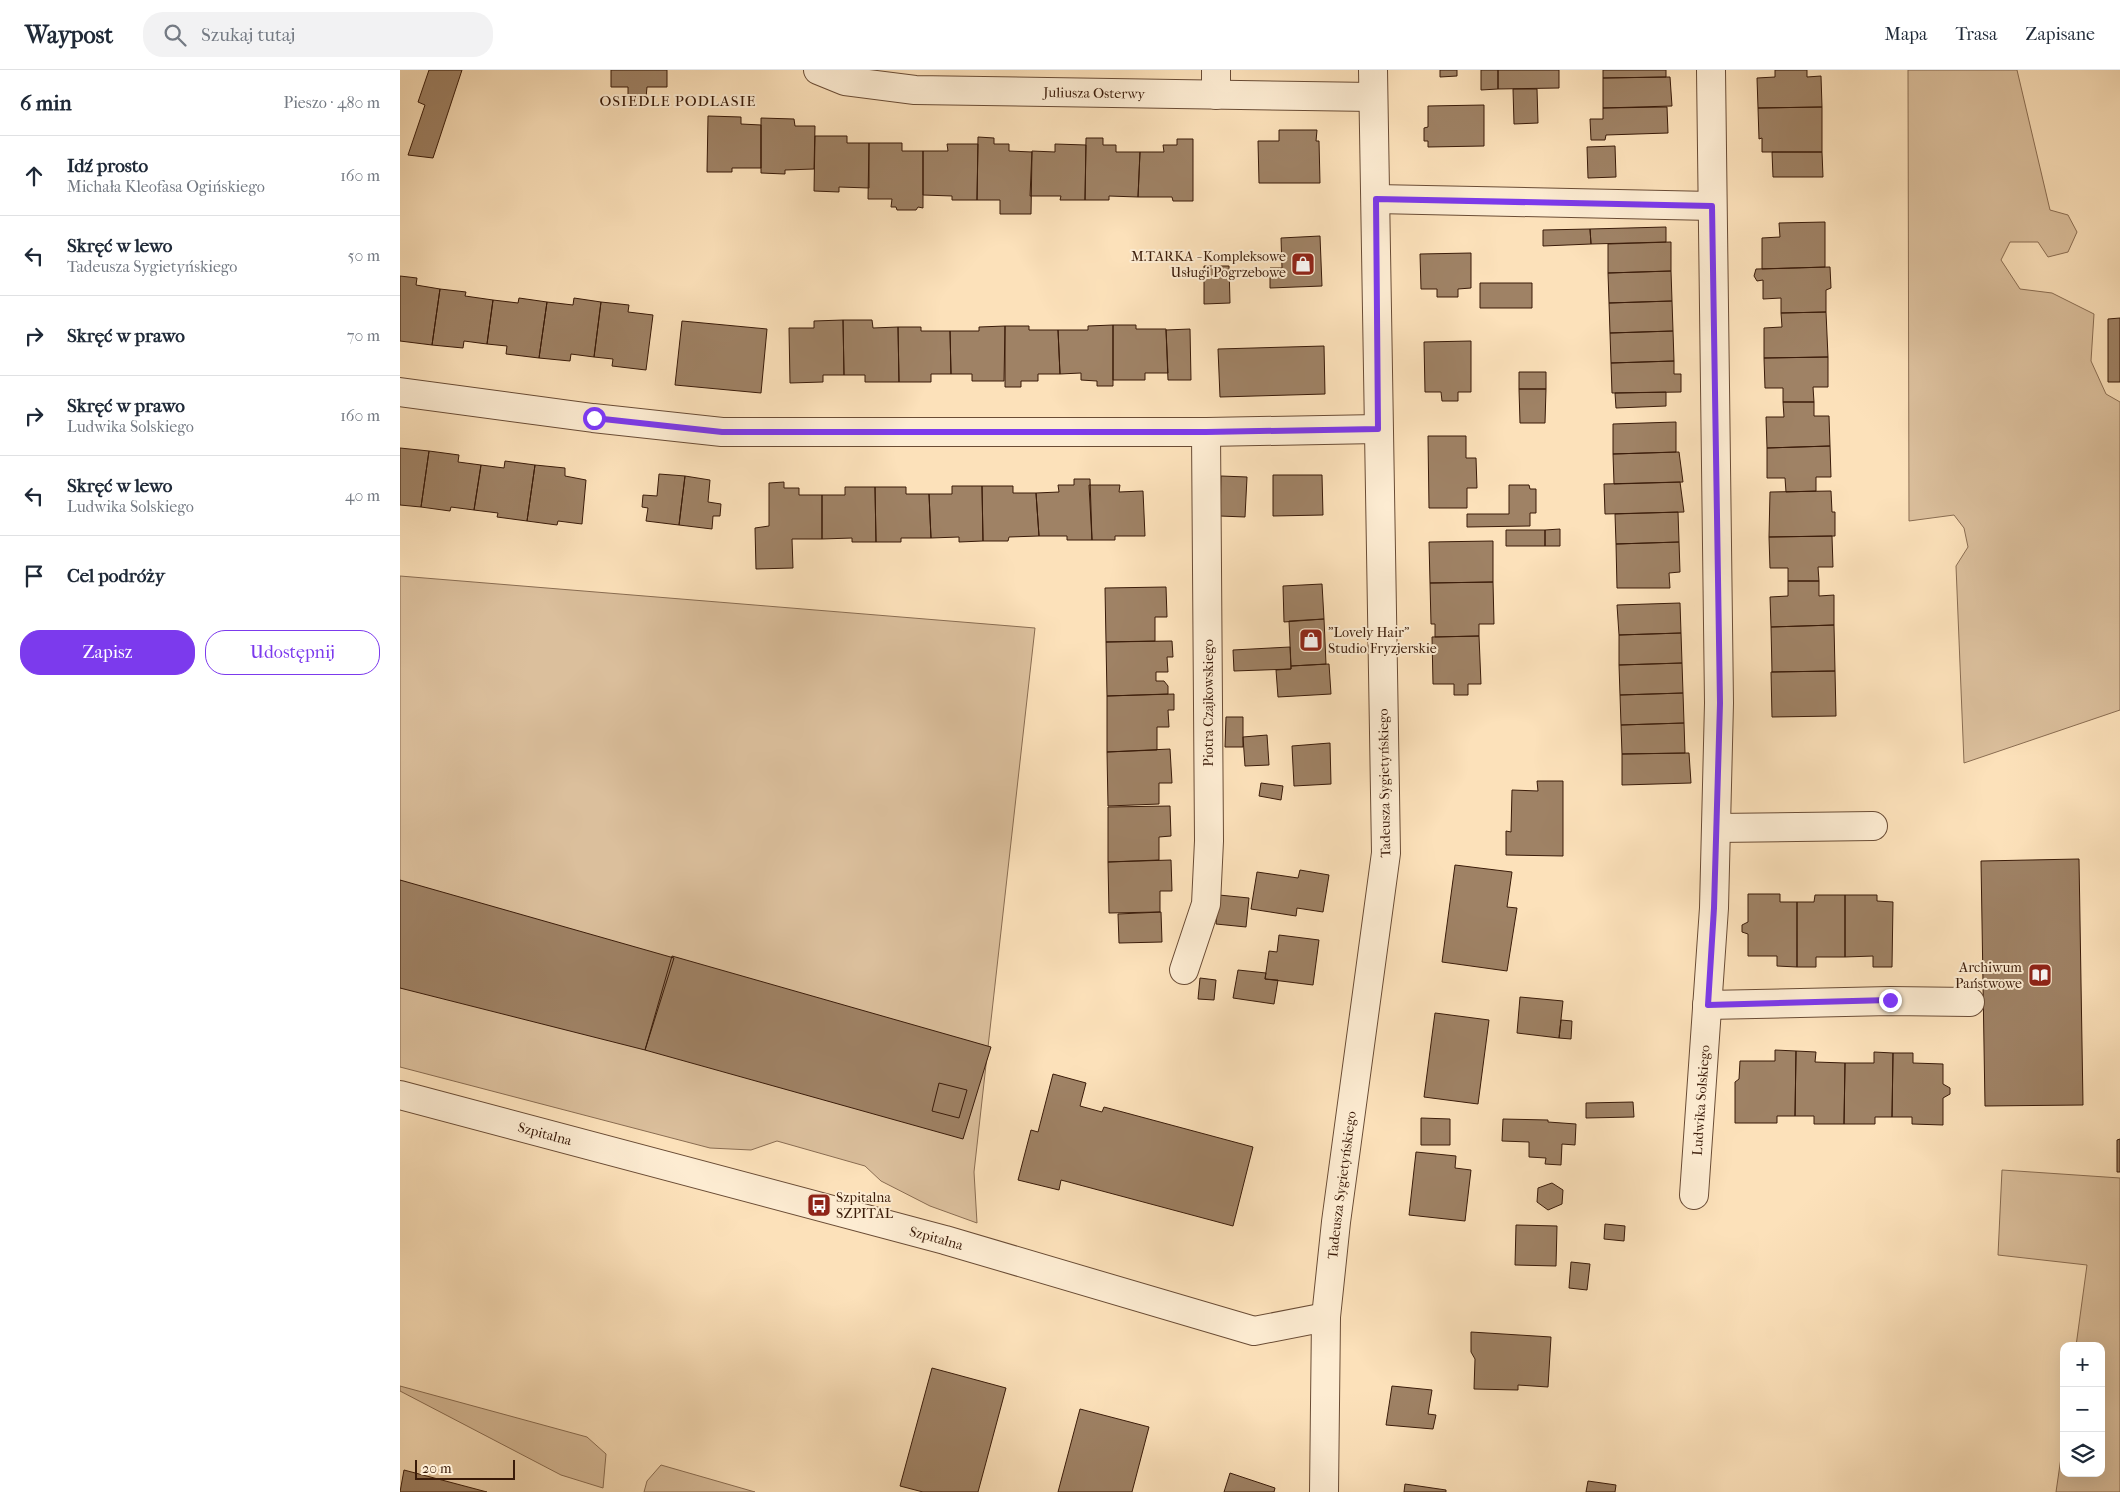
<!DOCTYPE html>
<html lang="pl">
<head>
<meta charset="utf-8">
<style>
  :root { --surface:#fff; --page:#f2f2f3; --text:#1f2937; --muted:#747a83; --line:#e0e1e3; --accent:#7c3aed }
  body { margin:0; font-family:"IM FELL French Canon",serif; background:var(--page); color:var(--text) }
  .controls { position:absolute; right:15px; bottom:15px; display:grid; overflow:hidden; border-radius:10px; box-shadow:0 5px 20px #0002 }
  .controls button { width:45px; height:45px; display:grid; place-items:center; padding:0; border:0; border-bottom:1px solid var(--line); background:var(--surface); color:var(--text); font:25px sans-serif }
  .scale { position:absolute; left:15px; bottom:12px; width:100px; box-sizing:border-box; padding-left:5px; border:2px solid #3a1b09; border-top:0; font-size:14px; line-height:18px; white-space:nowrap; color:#3a1b09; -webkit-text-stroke:4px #fdecd2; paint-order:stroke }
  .stop { position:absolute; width:15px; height:15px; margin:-11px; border:4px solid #7c3aed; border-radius:50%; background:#fff }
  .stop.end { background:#7c3aed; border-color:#fff; box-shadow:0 1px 5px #0008 }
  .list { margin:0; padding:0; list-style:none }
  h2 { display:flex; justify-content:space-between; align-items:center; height:65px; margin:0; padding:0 20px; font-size:21px }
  h2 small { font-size:16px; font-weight:400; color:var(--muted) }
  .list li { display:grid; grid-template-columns:32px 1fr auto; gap:15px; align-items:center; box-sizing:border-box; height:80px; padding:0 20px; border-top:1px solid var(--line) }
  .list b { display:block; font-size:19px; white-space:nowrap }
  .list p { margin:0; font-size:16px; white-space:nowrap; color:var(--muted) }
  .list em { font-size:16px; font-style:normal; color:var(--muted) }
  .actions { display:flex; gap:10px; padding:15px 20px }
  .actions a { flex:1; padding:11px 0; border:1px solid var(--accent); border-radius:20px; text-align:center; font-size:18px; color:var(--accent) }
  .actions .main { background:var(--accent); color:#fff }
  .icon { flex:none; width:28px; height:28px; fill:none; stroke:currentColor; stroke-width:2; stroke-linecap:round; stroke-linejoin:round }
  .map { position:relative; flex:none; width:1720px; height:1422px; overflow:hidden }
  header { display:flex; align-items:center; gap:30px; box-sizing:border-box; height:70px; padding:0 25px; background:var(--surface); border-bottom:1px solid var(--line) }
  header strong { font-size:24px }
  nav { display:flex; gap:28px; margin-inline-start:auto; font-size:18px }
  .search { width:350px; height:45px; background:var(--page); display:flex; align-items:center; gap:12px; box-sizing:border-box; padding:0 18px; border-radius:20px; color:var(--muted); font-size:19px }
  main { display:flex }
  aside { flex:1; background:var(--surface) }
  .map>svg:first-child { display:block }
  .green { fill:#dbbf9c; stroke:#8a6d52 }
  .building { fill:#9f8265; stroke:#3a1b09 }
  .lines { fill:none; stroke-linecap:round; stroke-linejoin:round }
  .minor-casing { stroke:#6a4c35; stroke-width:30 }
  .minor { stroke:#fdecd2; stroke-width:28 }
  .route { stroke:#7c3aed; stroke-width:6 }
  .labels { text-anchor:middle; stroke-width:4; stroke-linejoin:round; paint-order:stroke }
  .street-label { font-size:14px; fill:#3a1b09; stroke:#fdecd2 }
  .poi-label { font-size:14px; fill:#3a1b09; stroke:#fdecd2; text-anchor:end }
  .neighbourhood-label { font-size:15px; letter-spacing:1px; fill:#3a1b09; stroke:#fdecd2 }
</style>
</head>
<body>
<header>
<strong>Waypost</strong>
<div class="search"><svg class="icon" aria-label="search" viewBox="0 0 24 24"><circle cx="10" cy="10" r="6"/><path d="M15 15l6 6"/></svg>Szukaj tutaj</div>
<nav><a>Mapa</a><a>Trasa</a><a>Zapisane</a></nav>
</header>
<main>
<aside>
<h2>6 min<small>Pieszo · 480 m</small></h2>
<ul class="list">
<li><svg class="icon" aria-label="ahead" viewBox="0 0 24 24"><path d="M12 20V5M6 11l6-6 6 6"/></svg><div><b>Idź prosto</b><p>Michała Kleofasa Ogińskiego</p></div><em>160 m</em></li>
<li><svg class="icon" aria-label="left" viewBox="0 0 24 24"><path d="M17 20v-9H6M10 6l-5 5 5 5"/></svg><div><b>Skręć w lewo</b><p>Tadeusza Sygietyńskiego</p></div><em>50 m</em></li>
<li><svg class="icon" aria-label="right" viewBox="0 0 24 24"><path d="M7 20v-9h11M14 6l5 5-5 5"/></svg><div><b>Skręć w prawo</b></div><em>70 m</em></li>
<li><svg class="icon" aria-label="right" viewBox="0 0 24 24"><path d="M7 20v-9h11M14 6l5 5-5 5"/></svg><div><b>Skręć w prawo</b><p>Ludwika Solskiego</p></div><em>160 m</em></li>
<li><svg class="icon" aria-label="left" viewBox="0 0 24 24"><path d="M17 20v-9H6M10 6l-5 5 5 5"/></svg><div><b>Skręć w lewo</b><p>Ludwika Solskiego</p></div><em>40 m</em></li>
<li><svg class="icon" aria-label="arrive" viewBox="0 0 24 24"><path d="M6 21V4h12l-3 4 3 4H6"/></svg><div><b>Cel podróży</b></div></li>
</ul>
<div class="actions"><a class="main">Zapisz</a><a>Udostępnij</a></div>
</aside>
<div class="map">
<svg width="1720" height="1422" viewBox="0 0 1720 1422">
  <rect width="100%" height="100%" fill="#fce1ba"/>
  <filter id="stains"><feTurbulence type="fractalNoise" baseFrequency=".004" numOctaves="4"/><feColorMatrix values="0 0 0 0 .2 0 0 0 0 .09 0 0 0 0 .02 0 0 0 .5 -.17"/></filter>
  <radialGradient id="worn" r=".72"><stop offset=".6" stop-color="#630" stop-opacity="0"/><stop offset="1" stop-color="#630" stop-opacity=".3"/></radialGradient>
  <path class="green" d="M1508,0h109l33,140 18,5 9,17 -9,20 -20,5 -10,-15h-28l-9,18 19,29 32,4 42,21 -3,47 15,33 14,8v308l-156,53 -8,-197 12,-19 -4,-19 -10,-13 -45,6z
    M0,506l635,52 -61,544 3,51 -47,-17 -49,-25 -16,-15 -88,-25 -26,9 -41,-2 -310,-81z
    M1602,1100l118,8v314h-64l8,-55v36h37v-127h-25l11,-81 -89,-10z
    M0,1316l187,51 19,17 -3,34 -42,-13 -161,-84z
    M261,1395l94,27h-111l3,-11z"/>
  <path class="building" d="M29,0h33l-29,88 -25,-3 17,-50 -7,-3z
    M211,0h56v17h-20l-1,11h-18v-11h-17z
    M1040,0h17v6l-17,1z
    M1081,0h17v19l-17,1z
    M1098,0h61v18l-61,1z
    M1203,0h63v7l-63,1z
    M1375,0h32v7l14,-1 1,31 -64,1 -1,-30 18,-1z
    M1270,7l2,29 -69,2v-30z
    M1113,19h24l1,34 -24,1z
    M1084,35v41l-56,1v-6h-4v-13l4,-1v-21z
    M1267,37l1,26 -62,2 -1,5h-14l-1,-21h13v-11z
    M1422,37v45h-60v-14l-3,1 -1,-31z
    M308,46l33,1v7l20,1v43h-29v4h-25z
    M361,48l33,1 1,7h20l-1,43 -29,1v4l-24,-1z
    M879,60h38l-1,11h3l1,42h-61l-1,-42h21z
    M415,66h32v7h22v45l-30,-1v5l-25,-1z
    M578,67l16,1v6h15v7l23,1 -1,62h-31v-14h-23z
    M686,68h17v7h13v7h24l-2,45 -29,-1v4h-24z
    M777,69h16v62h-20l-1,-4h-34l2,-45h24l-1,-7h14z
    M469,73h33v8h21v57l-5,-1 -2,3h-19l-1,-3h-5l1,-8h-24z
    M547,74h31l-1,56h-25v-4l-29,-1v-44h25z
    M655,74l31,1 -1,55h-25l1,-4h-31l2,-45 23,1z
    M1215,76l1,31 -28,1 -1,-31z
    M1372,82h50l1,25h-50z
    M1425,152v45l-63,2v-31l18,-1 -1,-14z
    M1266,157v15l-75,2 -1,-15z
    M1190,159l1,15 -48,2v-16z
    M920,166l2,50 -52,2v-20h12l-1,-30z
    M1271,172v29l-63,2v-29z
    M1071,183v35l-13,1v8h-21v-8h-16l-1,-35z
    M804,196h25l1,37 -26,1z
    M1430,197l1,21 -5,2v22l-45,1v-15l-18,1v-19l-6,1 -3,-5 2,-7z
    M1271,201l1,30 -63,2 -1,-30z
    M0,206l17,2 -1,7 24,4 -8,56 -32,-4z
    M1080,213h52v25h-52z
    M40,219l26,3 -1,4 28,4 -6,44 -23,-3 -1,7 -31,-3z
    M119,228l28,4 -8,56 -33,-4 1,-8 -20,-2 6,-44 25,3z
    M174,228l27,4 -7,55 -23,-3 -1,7 -31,-3 8,-56 26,3z
    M1272,231l1,30 -63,2 -1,-30z
    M201,232l28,3 -1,7 25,3 -7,55 -34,-4 1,-7 -19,-2z
    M1426,242l2,45 -64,1v-30l18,-1 -1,-14z
    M1720,248v64h-12v-63z
    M443,250h29l1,8 25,-1 1,55h-34v-7h-21z
    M443,250l1,55h-21v7l-33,1 -1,-55h25v-7z
    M282,251l85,8 -6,64 -86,-8z
    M713,255v61h-16v-5l-16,-1v-7l-21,1 -2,-44h30v-4z
    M713,255h23v4h30l2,44h-23v7h-32z
    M605,256h24v4h29l2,44h-22v7h-17v6h-16z
    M605,256l-1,55h-32v-7h-21l-1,-43h29v-4z
    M498,257h23v4h29l1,43h-20v8h-32z
    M790,259l1,51h-23l-2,-50z
    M1273,261l1,30 -63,2 -1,-30z
    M1071,271v51h-13v9h-16l-1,-9h-16l-1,-50z
    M924,276l1,48 -105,3 -2,-48z
    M1428,287v30h-15l1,15h-31v-14h-18l-1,-30z
    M1274,291v13h7v18l-69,1 -1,-30z
    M1119,302h27v17h-27z
    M1119,319h27l-1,34h-25z
    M1266,322v14l-50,2 -1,-15z
    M1383,332h31v14h15l1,30 -63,2 -1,-31h18z
    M1276,352v30l-63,2v-30z
    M1028,366h38v22h10l1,30h-10v20h-38z
    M1430,376l1,31h-15v14l-30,1 -1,-14h-18v-30z
    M0,378l29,3 -8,56 -21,-2z
    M29,381l30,4 -1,7 23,3 -7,45 -23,-3 -1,4 -29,-4z
    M1279,382l4,30 -69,2 -1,-30z
    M105,391l30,4 -8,56 -30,-4 1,-4 -24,-3 7,-45 23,3z
    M135,395l30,3v8l21,4 -4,44 -24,-3 -1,4 -30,-4z
    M259,404l26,2 -6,49 -33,-4 2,-13 -6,-1 1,-12 14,1z
    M873,405h49l1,40 -50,1z
    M285,406l25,4 -2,22 13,2 -1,12h-7l-1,13 -33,-4z
    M821,406l26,1 -2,40 -25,-1z
    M674,409h16l2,61h-25v-4h-28l-3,-43 23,-1 -1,-7h16z
    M384,412v6h15v7h23v44h-30l1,29 -37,1 -1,-41 14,-2v-43z
    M1280,412l4,30 -79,2 -1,-30z
    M689,415h31l-1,7 24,-1 2,45h-30v4h-23z
    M1109,415h20l1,4h6v24h-6v13l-63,1v-13h42z
    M552,416h30l1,55 -24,1v-5l-28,1 -2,-44h23z
    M582,416h31v7h23l3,43 -30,1 -1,4h-25z
    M445,417h30l1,55h-24v-4l-30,1v-44h23z
    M475,417h31v7h23l2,44h-30v4h-25z
    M1431,421l1,21h3v24l-66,1 1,-45z
    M1278,442l1,30 -63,2 -1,-30z
    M1160,459v17h-15v-16z
    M1106,460h39v16h-39z
    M1432,466l1,31h-15l1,14h-31v-13h-18l-1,-31z
    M1093,471v41l-63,1 -1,-41z
    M1279,472l1,30 -11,1 1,15h-53l-1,-44z
    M1388,511h31v15l15,-1v30l-63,2 -1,-30 18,-1z
    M1093,512l1,42h-15v12l-44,1v-13h-4l-1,-41z
    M922,514l2,35 -40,3 -1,-36z
    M766,517l1,30h-12v24l-49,1 -1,-54z
    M1280,533l1,30 -62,2 -2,-30z
    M924,549l2,45 -35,2 -2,-45z
    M1434,555l1,46 -63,1 -1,-45z
    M1281,563l1,30 -63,2v-30z
    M1079,566l2,48h-13v11h-14v-11h-21l-1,-47z
    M772,571l1,16h-6l1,15h-12v9h8l4,5v8l-61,2 -1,-54z
    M890,577l1,22 -57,2 -1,-21z
    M1282,593l1,30 -63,2 -1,-30z
    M929,594l2,30 -53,3 -2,-27 15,-1v-3z
    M1435,601l1,45 -64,1 -1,-45z
    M1283,623l1,30 -63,2 -1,-30z
    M774,624v16h-6l1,17h-12v23l-50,2v-56z
    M826,647h17v30h-18z
    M1284,653l1,30 -63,1 -1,-29z
    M867,665l2,30 -24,1 -2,-29z
    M930,673l1,41 -37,2 -2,-40z
    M770,679l2,34h-13v21l-51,2 -1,-54z
    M1289,683l2,30 -69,2v-31z
    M1137,711h26v75l-57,-1v-24l5,1 1,-42 26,1z
    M861,713l22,3 -2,14 -22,-4z
    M770,736l1,30 -12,1v23l-51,2v-55z
    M1679,789l4,246 -98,1 -4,-245z
    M771,790l1,31h-12v21l-51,1 -1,-51z
    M1055,795l57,7 -5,35 10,1 -10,63 -65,-9z
    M900,800l29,5 -6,37 -26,-4 -1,8 -45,-7 6,-37 41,6z
    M0,810l274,78 -29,92 -245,-62z
    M1348,824h32v8h17v65l-20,-1v-10h-29v-22l-6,-2v-7l6,-3z
    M819,825l30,3 -3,29 -30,-3z
    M1415,825h30v62h-29v10h-19v-65h17z
    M1445,825h32v6l16,1 -1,65h-19v-11l-28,1z
    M761,842l1,30 -43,1 -1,-29z
    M879,865l40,5 -6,45 -48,-6 4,-28 8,1z
    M272,886l319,91 -28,92 -318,-89z
    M838,900l28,3 -1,6 13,1 -4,24 -41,-6z
    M800,908l16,2 -2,20 -16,-1z
    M1120,927l43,4 -4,37 -42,-5z
    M1035,943l54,7 -11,84 -54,-7z
    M1161,950l11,1 -1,18 -12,-1z
    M1375,980l21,1 -1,65h-18v7h-42v-41l4,-3 1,-18h35z
    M1396,981l20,1 -1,10 30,1 -1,61h-30v-8h-19z
    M1474,982l19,1 -1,64h-17v7h-31l1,-61h29z
    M1493,983h20v10l30,1v20l7,4v6l-7,4v27l-31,-1v-7h-20z
    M653,1004l33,9 -6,23 22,6 2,-5 149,40 -20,79 -172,-46 -2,10 -41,-10 13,-50 7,2z
    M539,1013l28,7 -8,28 -27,-7z
    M1233,1032l1,15 -48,1v-15z
    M1021,1048l29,1v26h-29z
    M1103,1049l45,1v2l28,2 -1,21 -13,-1 -1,21 -16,-1 1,-6 -17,-1v-15l-27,-1z
    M1720,1069v33h-3v-32z
    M1016,1082l40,4 -1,12 16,2 -6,51 -56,-6z
    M1152,1113l11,7 -1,14 -14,6 -11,-8 1,-14z
    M1205,1154l20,2 -1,15 -20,-2z
    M1116,1155l41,1 -1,40 -41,-1z
    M1171,1192l19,2 -3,26 -18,-2z
    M1071,1262l80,5 -3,50 -30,-2v5l-44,-1 1,-30 -4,-7z
    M532,1298l74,20 -28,104h-55l-23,-6z
    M992,1316l40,4 -4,24 8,1 -3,14 -47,-4z
    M680,1339l69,18 -17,65h-74z
    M4,1400l83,22h-87z
    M830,1403l45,15 -1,4h-50z
    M1188,1411l28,4 -1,7h-29z
    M1005,1414l41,6v2h-42z"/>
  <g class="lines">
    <g class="minor-casing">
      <g id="minor">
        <path id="s1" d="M418,0l27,11 70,9 458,7"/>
        <path d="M816,0v25"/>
        <path d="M976,129l336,7"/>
        <path d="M0,322l193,26 129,14h484l172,-3"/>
        <path d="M1316,758l157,-2"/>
        <path d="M784,900l22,-66 3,-63 -3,-409"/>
        <path d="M1307,935l183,-4 80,1"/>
        <path id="s2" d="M0,1025l545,145 309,91 72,-14"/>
        <path id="s3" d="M1294,1125l20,-287 5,-205 -8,-633"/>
        <path id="s4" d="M924,1422l2,-175 10,-95 50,-369 -13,-783"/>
      </g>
    </g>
    <use href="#minor" class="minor"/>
  </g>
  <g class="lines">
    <path class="route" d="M194,348l128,14h484l172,-3 -2,-230 336,7 8,497 -6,205 -6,97 182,-5"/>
  </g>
  <defs>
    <g id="shop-square" transform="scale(1.25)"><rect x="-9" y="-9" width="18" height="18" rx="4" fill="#8f2418" stroke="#fdecd2"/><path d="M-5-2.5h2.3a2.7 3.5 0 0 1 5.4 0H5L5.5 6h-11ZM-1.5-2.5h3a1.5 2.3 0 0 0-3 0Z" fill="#fff"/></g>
    <g id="library-square" transform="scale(1.25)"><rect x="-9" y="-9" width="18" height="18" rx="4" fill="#8f2418" stroke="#fdecd2"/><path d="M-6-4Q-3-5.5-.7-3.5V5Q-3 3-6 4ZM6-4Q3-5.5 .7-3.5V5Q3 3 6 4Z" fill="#fff"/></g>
    <g id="bus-square" transform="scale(1.25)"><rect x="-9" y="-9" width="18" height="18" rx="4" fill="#8f2418" stroke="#fdecd2"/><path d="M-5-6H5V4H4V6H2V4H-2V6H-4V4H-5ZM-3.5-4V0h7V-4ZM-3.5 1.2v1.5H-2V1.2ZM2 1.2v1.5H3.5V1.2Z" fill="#fff"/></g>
  </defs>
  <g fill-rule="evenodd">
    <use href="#shop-square" x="903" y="194"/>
    <use href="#shop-square" x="911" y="570"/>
    <use href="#library-square" x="1640" y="905"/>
    <use href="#bus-square" x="419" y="1135"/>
  </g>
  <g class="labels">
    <g class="street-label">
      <text dy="5" stroke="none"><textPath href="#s1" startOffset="279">Juliusza Osterwy</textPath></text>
      <text transform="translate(808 633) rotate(-90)" y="5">Piotra Czajkowskiego</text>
      <text transform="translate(984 713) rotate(-91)" y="5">Tadeusza Sygietyńskiego</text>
      <text dy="5" stroke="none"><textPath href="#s3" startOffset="95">Ludwika Solskiego</textPath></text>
      <text dy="5" stroke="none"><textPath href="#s2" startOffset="150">Szpitalna</textPath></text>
      <text dy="5" stroke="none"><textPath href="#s4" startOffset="308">Tadeusza Sygietyńskiego</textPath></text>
      <text dy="5" stroke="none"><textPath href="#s2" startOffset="555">Szpitalna</textPath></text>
    </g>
    <g class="poi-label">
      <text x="886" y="191">M.TARKA - Kompleksowe<tspan x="886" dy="16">Usługi Pogrzebowe</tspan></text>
      <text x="928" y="567" text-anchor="start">"Lovely Hair"<tspan x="928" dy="16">Studio Fryzjerskie</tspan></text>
      <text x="1622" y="902">Archiwum<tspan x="1622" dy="16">Państwowe</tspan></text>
      <text x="436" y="1132" text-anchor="start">Szpitalna<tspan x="436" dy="16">SZPITAL</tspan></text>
    </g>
    <g class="neighbourhood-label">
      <text x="278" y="36">OSIEDLE PODLASIE</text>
    </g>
  </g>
  <rect width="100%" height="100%" filter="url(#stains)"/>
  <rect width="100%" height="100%" fill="url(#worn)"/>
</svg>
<div class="controls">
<button>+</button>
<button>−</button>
<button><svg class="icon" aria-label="layers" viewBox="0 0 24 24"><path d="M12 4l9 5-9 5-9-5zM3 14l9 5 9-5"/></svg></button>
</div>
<div class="scale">20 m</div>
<div class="stop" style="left:194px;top:348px"></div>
<div class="stop end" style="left:1490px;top:930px"></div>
</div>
</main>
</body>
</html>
